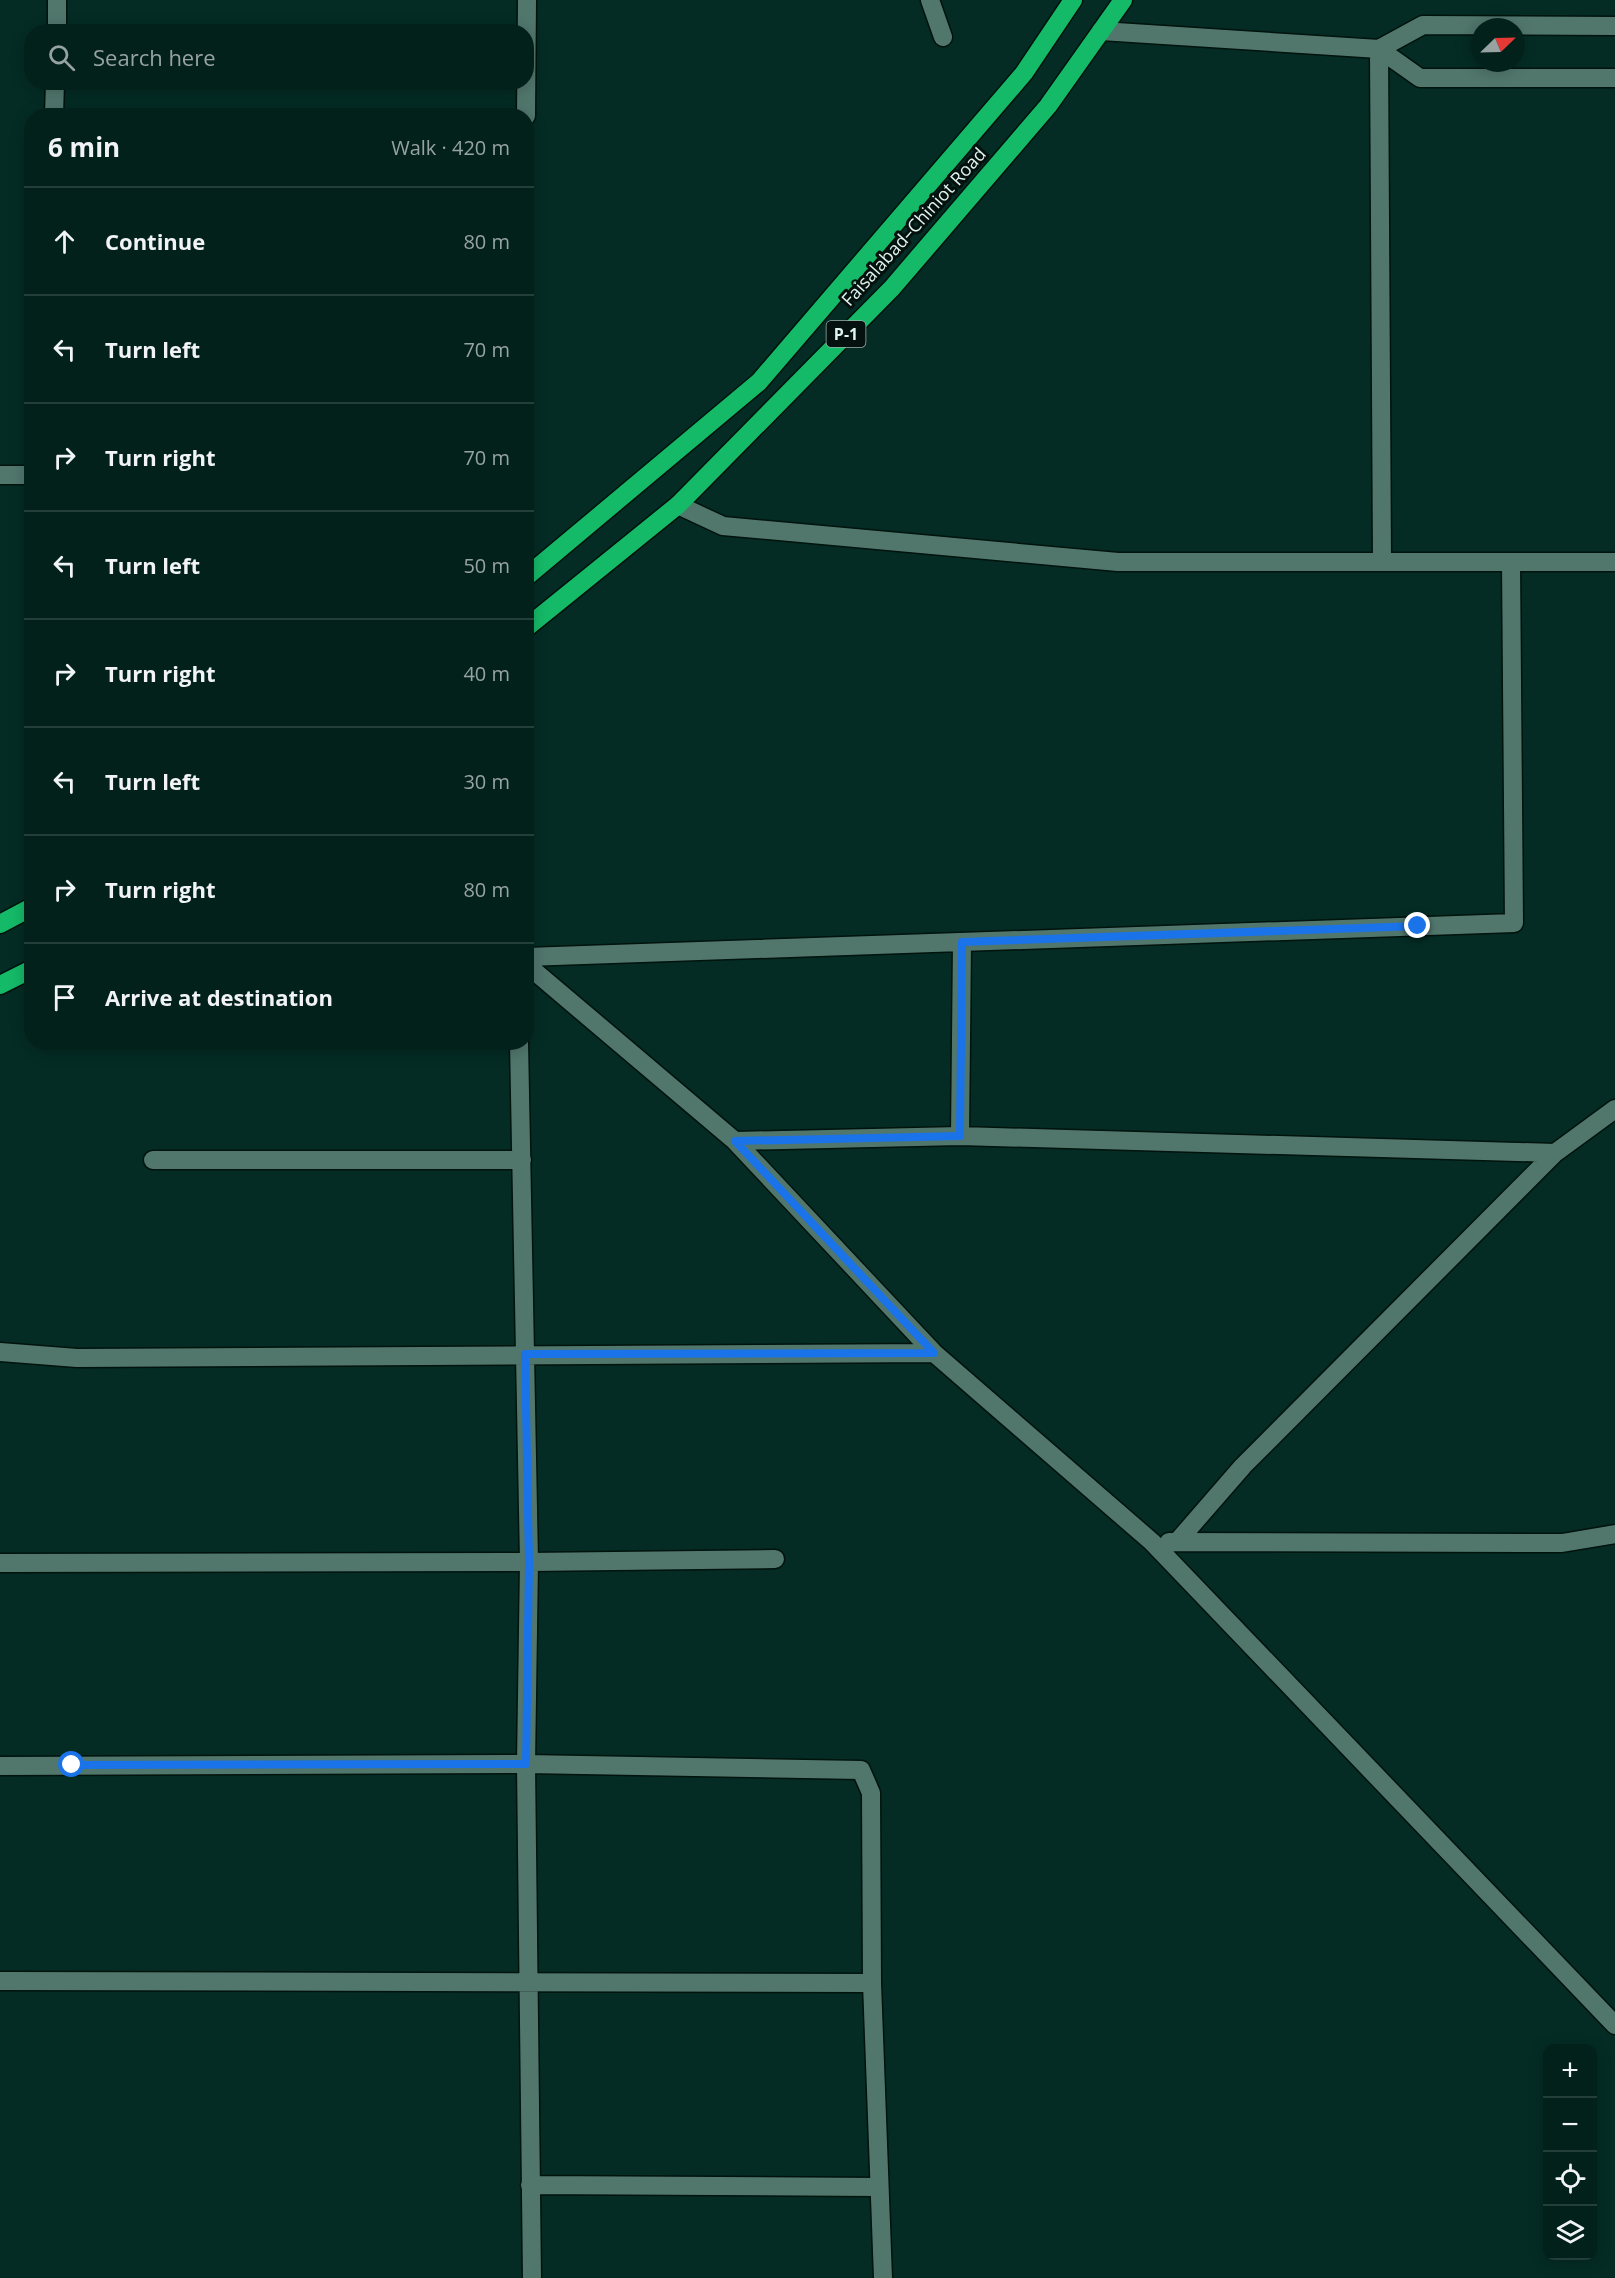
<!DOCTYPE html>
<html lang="en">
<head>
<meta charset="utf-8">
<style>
  :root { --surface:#03211b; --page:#0d2924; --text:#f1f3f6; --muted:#97a3a3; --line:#243e3a }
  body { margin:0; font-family:"Open Sans",sans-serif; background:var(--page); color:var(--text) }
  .controls { position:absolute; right:18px; bottom:18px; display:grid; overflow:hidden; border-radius:12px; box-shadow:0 3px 15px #0003 }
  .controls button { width:54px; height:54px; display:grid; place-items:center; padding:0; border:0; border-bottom:2px solid var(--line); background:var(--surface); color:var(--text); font:30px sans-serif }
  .compass { position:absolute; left:1471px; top:18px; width:54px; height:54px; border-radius:50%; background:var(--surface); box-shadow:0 3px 15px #0003; rotate:67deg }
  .stop { position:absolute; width:18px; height:18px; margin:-14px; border:4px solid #1a73e8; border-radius:50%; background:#fff }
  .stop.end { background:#1a73e8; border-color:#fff; box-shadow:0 2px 6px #0008 }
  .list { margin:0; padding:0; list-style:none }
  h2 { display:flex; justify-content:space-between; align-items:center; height:78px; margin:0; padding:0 24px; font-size:26px }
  h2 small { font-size:20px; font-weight:400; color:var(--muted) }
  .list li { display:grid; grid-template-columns:39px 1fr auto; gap:18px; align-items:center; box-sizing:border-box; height:108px; padding:0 24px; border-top:2px solid var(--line) }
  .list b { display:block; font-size:22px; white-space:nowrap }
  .list em { font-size:20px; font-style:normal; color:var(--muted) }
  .icon { flex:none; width:33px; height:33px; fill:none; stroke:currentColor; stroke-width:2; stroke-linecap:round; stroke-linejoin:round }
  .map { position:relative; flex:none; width:1615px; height:2278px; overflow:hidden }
  .search { position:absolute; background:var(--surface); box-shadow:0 3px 15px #0003; left:24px; top:24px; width:510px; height:66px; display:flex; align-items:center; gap:15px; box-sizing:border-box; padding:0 21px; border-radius:24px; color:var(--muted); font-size:22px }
  .panel { position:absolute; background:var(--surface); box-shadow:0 3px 15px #0003; left:24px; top:108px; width:510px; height:942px; border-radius:24px }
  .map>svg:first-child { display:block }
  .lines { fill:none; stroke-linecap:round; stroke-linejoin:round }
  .minor-casing { stroke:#00130d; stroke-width:21 }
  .highway-casing { stroke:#00130d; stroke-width:21 }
  .minor { stroke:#51776d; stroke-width:18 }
  .highway { stroke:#15ba68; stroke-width:18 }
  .route { stroke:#1a73e8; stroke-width:8 }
  .labels { text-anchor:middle; stroke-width:6; stroke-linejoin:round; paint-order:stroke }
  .shield { fill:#04110e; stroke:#9eb0ab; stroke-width:1.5 }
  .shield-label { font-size:16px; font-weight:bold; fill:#e0f4ee }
  .street-label { font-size:18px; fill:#e0f4ee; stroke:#04110e }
</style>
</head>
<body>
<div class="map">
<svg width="1615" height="2278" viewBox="0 0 1615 2278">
  <rect width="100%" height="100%" fill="#042c24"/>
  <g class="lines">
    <g class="minor-casing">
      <path id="minor" d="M930,0l13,37
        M1101,31l278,18 44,-24 192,1
        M57,32v-32
        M1379,49l3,513
        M1379,49l41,29h195
        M54,116l1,-34
        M526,116l1,-116
        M0,475h32
        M678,505l45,21 395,36h497
        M526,957l988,-34 -3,-361
        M526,964l209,177 199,212 218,189 463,483
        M519,1042l10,520 -3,202 6,514
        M960,1136l2,-194
        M735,1141l225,-5 595,17
        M153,1160h369
        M0,1352l77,6 857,-5
        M1169,1542l393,1 53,-9
        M1177,1542l66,-76 312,-313 60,-44
        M0,1563l529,-1 246,-3
        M0,1766l526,-2 335,6 10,23 1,190 11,295
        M0,1981l872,2
        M530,2185l348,2"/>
    </g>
    <g class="highway-casing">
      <path id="highway" d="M526,577l233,-195 265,-309 49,-73
        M526,628l152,-123 214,-217 156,-182 75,-106
        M0,924l32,-17
        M0,985l32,-16"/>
    </g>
    <use href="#minor" class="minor"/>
    <use href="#highway" class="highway"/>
  </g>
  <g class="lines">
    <path class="route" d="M72,1765l454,-1 3,-201 -4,-209 409,-1 -199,-212 225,-5 2,-194 456,-16"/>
  </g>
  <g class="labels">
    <rect class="shield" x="826.5" y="321" width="39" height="26" rx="4.5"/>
    <g class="shield-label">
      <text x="846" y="340">P-1</text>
    </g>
    <g class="street-label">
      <text transform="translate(914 227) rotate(-48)" y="6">Faisalabad–Chiniot Road</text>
    </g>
  </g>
</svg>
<div class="controls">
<button>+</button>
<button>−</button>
<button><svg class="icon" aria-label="locate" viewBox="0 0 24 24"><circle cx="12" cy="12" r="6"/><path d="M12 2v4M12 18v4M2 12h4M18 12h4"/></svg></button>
<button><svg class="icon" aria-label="layers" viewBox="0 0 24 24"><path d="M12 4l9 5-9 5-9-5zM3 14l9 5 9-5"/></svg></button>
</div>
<svg class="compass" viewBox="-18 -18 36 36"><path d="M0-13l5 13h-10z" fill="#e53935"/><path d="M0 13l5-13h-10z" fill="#97a3a3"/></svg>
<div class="stop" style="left:72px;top:1765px"></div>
<div class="stop end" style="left:1418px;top:926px"></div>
<div class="search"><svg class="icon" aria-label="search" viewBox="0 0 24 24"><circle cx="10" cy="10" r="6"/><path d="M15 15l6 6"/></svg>Search here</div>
<section class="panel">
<h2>6 min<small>Walk · 420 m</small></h2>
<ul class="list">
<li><svg class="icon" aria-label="ahead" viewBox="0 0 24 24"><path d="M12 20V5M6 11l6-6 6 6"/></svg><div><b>Continue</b></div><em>80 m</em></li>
<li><svg class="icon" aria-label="left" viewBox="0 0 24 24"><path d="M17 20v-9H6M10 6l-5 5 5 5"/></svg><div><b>Turn left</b></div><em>70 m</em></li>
<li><svg class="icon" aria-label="right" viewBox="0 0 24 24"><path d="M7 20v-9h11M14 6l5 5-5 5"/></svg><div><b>Turn right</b></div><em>70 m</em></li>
<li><svg class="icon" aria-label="left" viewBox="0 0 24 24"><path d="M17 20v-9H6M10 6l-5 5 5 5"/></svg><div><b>Turn left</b></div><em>50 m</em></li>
<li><svg class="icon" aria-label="right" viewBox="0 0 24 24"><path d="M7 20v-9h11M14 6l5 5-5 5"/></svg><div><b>Turn right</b></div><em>40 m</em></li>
<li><svg class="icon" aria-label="left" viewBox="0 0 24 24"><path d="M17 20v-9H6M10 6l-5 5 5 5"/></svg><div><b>Turn left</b></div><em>30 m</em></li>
<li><svg class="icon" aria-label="right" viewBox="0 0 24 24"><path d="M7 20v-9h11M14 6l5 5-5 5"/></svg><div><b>Turn right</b></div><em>80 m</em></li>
<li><svg class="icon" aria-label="arrive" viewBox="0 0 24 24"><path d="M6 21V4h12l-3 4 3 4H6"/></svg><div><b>Arrive at destination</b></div></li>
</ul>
</section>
</div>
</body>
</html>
